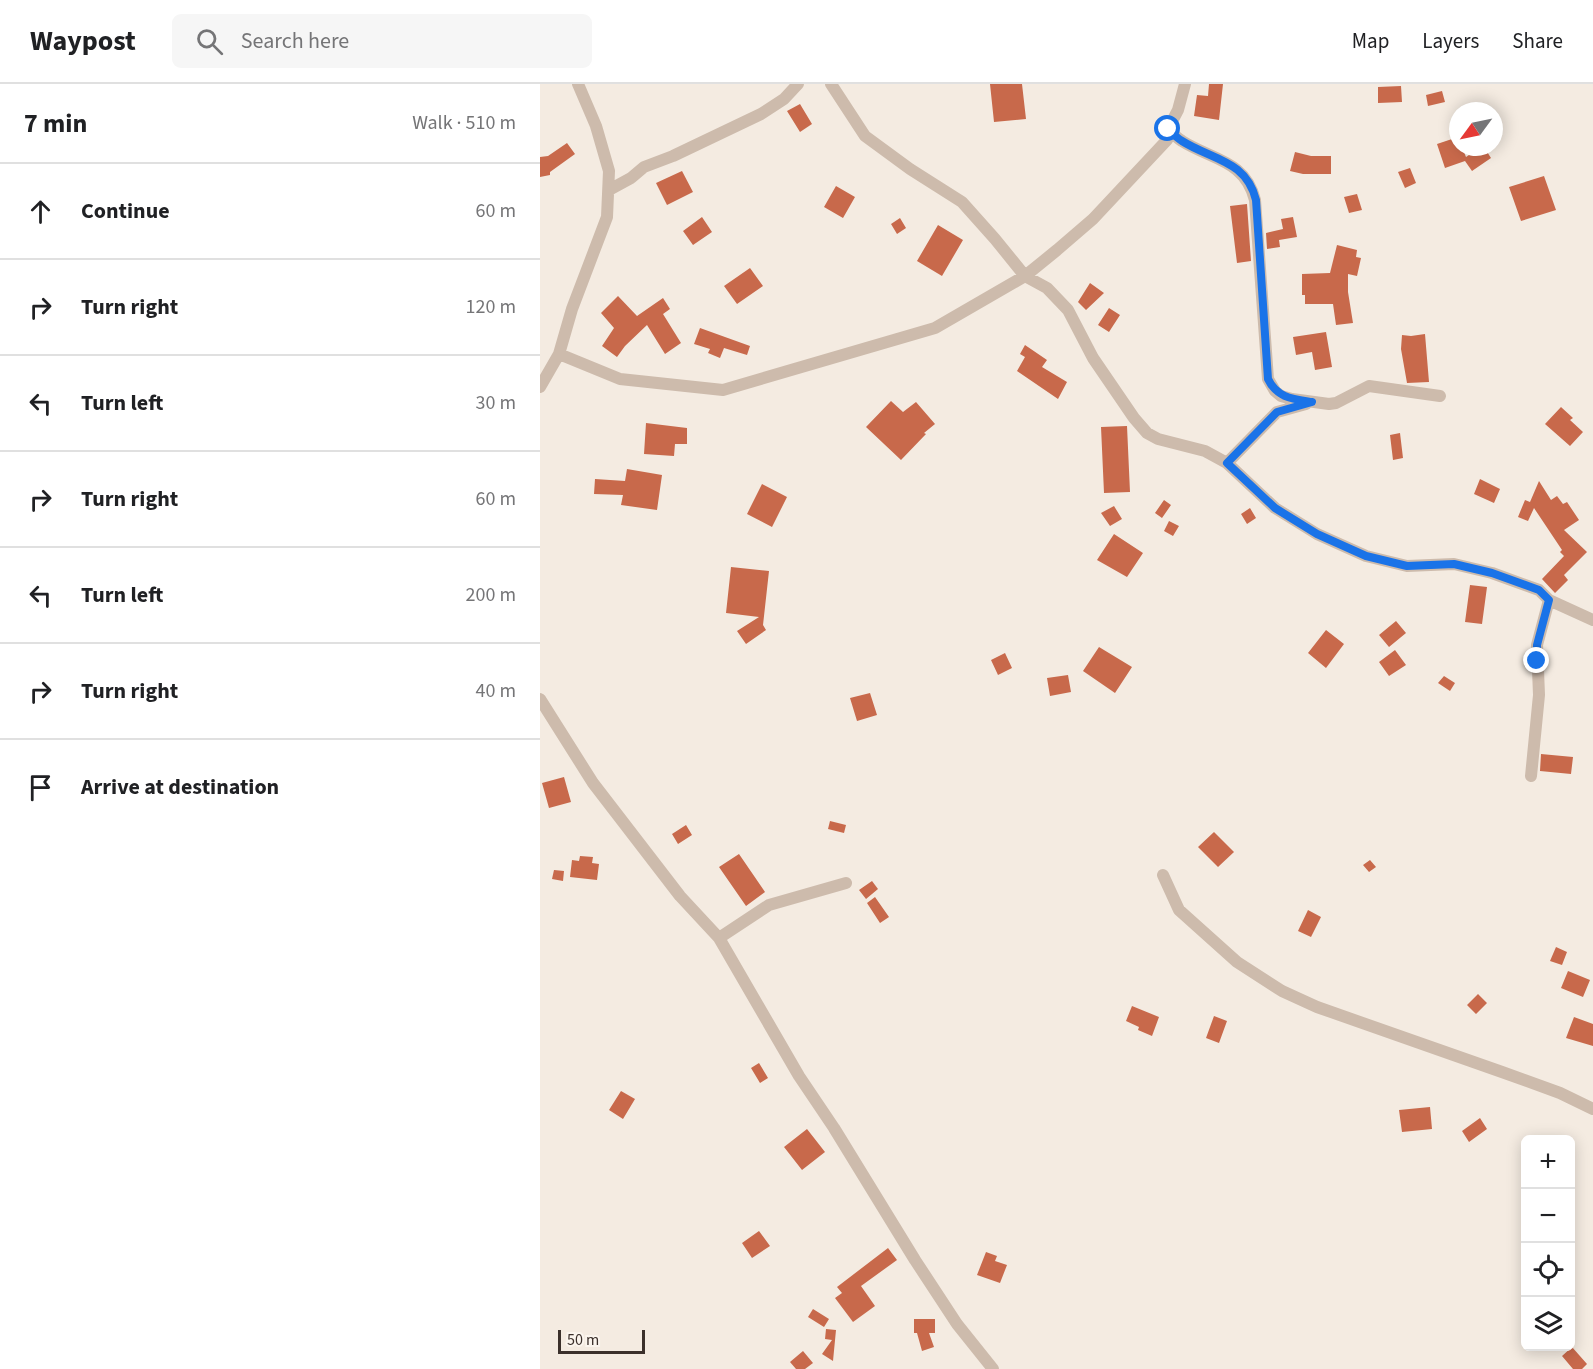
<!DOCTYPE html>
<html lang="en">
<head>
<meta charset="utf-8">
<style>
  :root { --surface:#fff; --page:#f6f6f6; --text:#202124; --muted:#757577; --line:#e0e0e0 }
  body { margin:0; font-family:"Source Sans 3",sans-serif; background:var(--page); color:var(--text) }
  .controls { position:absolute; right:18px; bottom:18px; display:grid; overflow:hidden; border-radius:9px; box-shadow:0 3px 15px #0003 }
  .controls button { width:54px; height:54px; display:grid; place-items:center; padding:0; border:0; border-bottom:2px solid var(--line); background:var(--surface); color:var(--text); font:30px sans-serif }
  .compass { position:absolute; left:909px; top:18px; width:54px; height:54px; border-radius:50%; background:var(--surface); box-shadow:0 3px 15px #0003; rotate:237deg }
  .scale { position:absolute; left:18px; bottom:15px; width:87px; box-sizing:border-box; padding-left:6px; border:3px solid #3b302b; border-top:0; font-size:16px; line-height:21px; white-space:nowrap; color:#3b302b; -webkit-text-stroke:4px #fbf5ee; paint-order:stroke }
  .stop { position:absolute; width:18px; height:18px; margin:-14px; border:4px solid #1a73e8; border-radius:50%; background:#fff }
  .stop.end { background:#1a73e8; border-color:#fff; box-shadow:0 2px 6px #0008 }
  .list { margin:0; padding:0; list-style:none }
  h2 { display:flex; justify-content:space-between; align-items:center; height:78px; margin:0; padding:0 24px; font-size:26px }
  h2 small { font-size:20px; font-weight:400; color:var(--muted) }
  .list li { display:grid; grid-template-columns:39px 1fr auto; gap:18px; align-items:center; box-sizing:border-box; height:96px; padding:0 24px; border-top:2px solid var(--line) }
  .list b { display:block; font-size:22px; white-space:nowrap }
  .list em { font-size:20px; font-style:normal; color:var(--muted) }
  .icon { flex:none; width:33px; height:33px; fill:none; stroke:currentColor; stroke-width:2; stroke-linecap:round; stroke-linejoin:round }
  .map { position:relative; flex:none; width:1053px; height:1285px; overflow:hidden }
  header { display:flex; align-items:center; gap:36px; box-sizing:border-box; height:84px; padding:0 30px; background:var(--surface); border-bottom:2px solid var(--line) }
  header strong { font-size:28px }
  nav { display:flex; gap:33px; margin-inline-start:auto; font-size:21px }
  .search { width:420px; height:54px; background:var(--page); display:flex; align-items:center; gap:15px; box-sizing:border-box; padding:0 21px; border-radius:9px; color:var(--muted); font-size:22px }
  main { display:flex }
  aside { flex:1; background:var(--surface) }
  .map>svg:first-child { display:block }
  .building { fill:#c8694b }
  .lines { fill:none; stroke-linecap:round; stroke-linejoin:round }
  .minor { stroke:#cdbbac; stroke-width:12 }
  .route { stroke:#1a73e8; stroke-width:8 }
</style>
</head>
<body>
<header>
<strong>Waypost</strong>
<div class="search"><svg class="icon" aria-label="search" viewBox="0 0 24 24"><circle cx="10" cy="10" r="6"/><path d="M15 15l6 6"/></svg>Search here</div>
<nav><a>Map</a><a>Layers</a><a>Share</a></nav>
</header>
<main>
<aside>
<h2>7 min<small>Walk · 510 m</small></h2>
<ul class="list">
<li><svg class="icon" aria-label="ahead" viewBox="0 0 24 24"><path d="M12 20V5M6 11l6-6 6 6"/></svg><div><b>Continue</b></div><em>60 m</em></li>
<li><svg class="icon" aria-label="right" viewBox="0 0 24 24"><path d="M7 20v-9h11M14 6l5 5-5 5"/></svg><div><b>Turn right</b></div><em>120 m</em></li>
<li><svg class="icon" aria-label="left" viewBox="0 0 24 24"><path d="M17 20v-9H6M10 6l-5 5 5 5"/></svg><div><b>Turn left</b></div><em>30 m</em></li>
<li><svg class="icon" aria-label="right" viewBox="0 0 24 24"><path d="M7 20v-9h11M14 6l5 5-5 5"/></svg><div><b>Turn right</b></div><em>60 m</em></li>
<li><svg class="icon" aria-label="left" viewBox="0 0 24 24"><path d="M17 20v-9H6M10 6l-5 5 5 5"/></svg><div><b>Turn left</b></div><em>200 m</em></li>
<li><svg class="icon" aria-label="right" viewBox="0 0 24 24"><path d="M7 20v-9h11M14 6l5 5-5 5"/></svg><div><b>Turn right</b></div><em>40 m</em></li>
<li><svg class="icon" aria-label="arrive" viewBox="0 0 24 24"><path d="M6 21V4h12l-3 4 3 4H6"/></svg><div><b>Arrive at destination</b></div></li>
</ul>
</aside>
<div class="map">
<svg width="1053" height="1285" viewBox="0 0 1053 1285">
  <rect width="100%" height="100%" fill="#f4ebe1"/>
  <path class="building" d="M450,0h32l4,35 -32,3z
    M669,0h14l-4,36 -25,-4 3,-21 11,1z
    M861,2l1,16 -24,1v-16z
    M902,7l3,11 -17,4 -2,-11z
    M260,20l12,20 -12,8 -13,-21z
    M918,53v10h4l4,10 15,-10h3l7,11 -19,13 -7,-10 -20,7 -8,-24z
    M27,59l8,11 -25,18v3l-10,2v-20l8,-1z
    M755,68l16,4h20v18h-28l-13,-3z
    M870,84l6,15 -11,5 -7,-16z
    M142,87l11,21 -26,13 -11,-22z
    M1004,92l12,34 -35,11 -12,-34z
    M296,102l19,11 -12,21 -19,-11z
    M817,110l5,16 -13,3 -5,-16z
    M707,120l4,57 -14,2 -7,-57z
    M162,133l10,15 -19,13 -10,-14z
    M753,133l4,20 -18,3 1,7 -13,2 -1,-16 17,-4 -2,-10z
    M360,134l6,10 -9,6 -6,-10z
    M398,141l25,15 -21,36 -25,-15z
    M797,161l20,5 -1,7 5,1 -4,18 -9,-2v18l5,31 -17,2 -3,-21h-28v-9h-3v-21l28,-1z
    M210,184l13,18 -26,18 -13,-18z
    M550,199l14,10 -18,17 -8,-8z
    M78,212l19,20 26,-18 7,11 -7,5 18,29 -16,11 -18,-29 -22,21 -8,11 -15,-11 12,-18 -13,-15z
    M569,224l11,7 -11,17 -11,-7z
    M160,244l50,18 -3,9 -23,-7 -4,10 -12,-5 2,-4 -16,-5z
    M786,248l6,35 -17,3 -3,-18 -16,3 -3,-18z
    M885,250l4,48 -22,1 -6,-34 1,-14 9,1z
    M485,261l22,15 -5,7 25,15 -9,17 -41,-28 8,-14 -5,-3z
    M351,317l12,11 13,-10 19,22 -11,9 2,1 -25,26 -35,-33z
    M1021,323l12,11 -3,2 13,12 -13,14 -25,-22z
    M106,339l41,5v16h-12l-1,12 -30,-2z
    M587,342l3,66 -26,1 -3,-66z
    M860,349l3,25 -10,2 -3,-25z
    M87,385l35,6 -5,35 -36,-5 2,-10 -29,-1 1,-15 30,2z
    M940,395l20,10 -6,14 -20,-9z
    M999,397l12,19 6,-4 6,8 4,-2 12,18 -15,10 23,22 -23,23 4,5 -13,13 -13,-14 22,-23 -4,-4 2,-2 -28,-42 -6,13 -10,-4 7,-17 5,2z
    M222,400l25,13 -15,30 -25,-13z
    M624,416l7,5 -9,13 -7,-5z
    M574,422l8,13 -12,7 -9,-13z
    M710,424l6,10 -9,6 -6,-10z
    M629,437l10,5 -6,10 -9,-5z
    M574,450l29,19 -16,24 -30,-17z
    M191,483l38,4 -6,54 3,5 -20,14 -9,-13 22,-14 -33,-4z
    M930,501l17,2 -5,37 -17,-2z
    M856,537l10,12 -17,14 -10,-12z
    M786,546l18,14 -18,24 -18,-15z
    M559,563l33,20 -17,26 -32,-22z
    M855,566l11,15 -17,11 -10,-14z
    M465,569l7,15 -14,7 -7,-15z
    M528,591l3,17 -21,4 -3,-18z
    M904,592l11,7 -5,8 -12,-8z
    M330,609l7,22 -20,6 -7,-23z
    M1001,670l32,3 -2,17 -31,-3z
    M24,693l7,25 -22,6 -7,-25z
    M290,737l16,4 -2,8 -16,-4z
    M146,741l6,10 -14,9 -6,-10z
    M674,748l20,20 -16,15 -20,-20z
    M199,770l26,38 -19,14 -27,-39z
    M40,772l13,1 -1,6 7,1 -2,16 -27,-3 2,-17 7,1z
    M830,776l6,7 -7,5 -6,-7z
    M14,786l10,1 -1,10 -11,-2z
    M332,797l6,8 -12,10 -7,-9z
    M335,813l14,20 -9,6 -13,-20z
    M768,826l13,7 -10,20 -13,-6z
    M1016,863l11,5 -5,13 -12,-4z
    M1028,887l22,9 -7,17 -22,-9z
    M938,910l9,9 -11,11 -9,-9z
    M592,922l27,11 -7,19 -14,-6 1,-3 -13,-6z
    M674,932l13,5 -8,22 -13,-5z
    M1034,933l19,7v22l-27,-8z
    M219,979l9,15 -8,5 -9,-15z
    M81,1007l14,8 -12,20 -14,-9z
    M890,1023l2,22 -30,3 -3,-22z
    M940,1034l7,11 -18,13 -7,-11z
    M267,1045l18,23 -23,18 -18,-23z
    M219,1147l11,15 -18,12 -10,-15z
    M348,1164l9,12 -36,26 14,20 -22,16 -18,-24 7,-5 -5,-6z
    M446,1168l11,4 -2,5 12,4 -7,18 -23,-8z
    M273,1225l16,10 -5,8 -16,-10z
    M374,1235h21v14h-6l5,14 -12,4 -5,-18h-3z
    M286,1245l10,1 -3,31 -11,-7 10,-14 -7,-1z
    M1032,1263l15,17 -5,5h-9l-11,-13z
    M263,1267l10,12 -8,6h-9l-6,-7z"/>
  <g class="lines">
    <path class="minor" d="M291,0l34,52 45,33 52,33 33,37 30,37 22,12 21,22 25,48 41,60 13,15 11,6 47,12 22,12 48,45 42,26 49,22 41,10 47,-2 38,9 47,17 10,10 44,20
      M628,45c4,4 9,9 14,12 30,19 63,19 73,59l13,179 7,12 6,5 11,3 37,5 7,-1 33,-17 71,10
      M69,106l22,-12 13,-11 29,-11 88,-42 23,-15 14,-15
      M19,270l61,25 103,11 212,-62 90,-52 32,-26 36,-31 74,-79 1,-11 10,-19 7,-26
      M0,303l19,-33 13,-45 35,-92 2,-46 -13,-45 -18,-42
      M687,379l50,-51 29,-8
      M0,615l53,84 87,113 39,42 80,138 35,52 81,132 42,64 36,45
      M991,692l8,-81 -2,-50 12,-45
      M623,791l16,35 58,52 45,29 35,16 185,65 58,21 33,16
      M179,854l50,-33 77,-22"/>
  </g>
  <g class="lines">
    <path class="route" d="M628,45c4,4 9,9 14,12 30,19 64,19 74,59l12,179c9,19 25,20 44,23l-35,10 -50,51 48,45 42,26 49,22 41,10 47,-2 38,9 47,17 10,10 -12,45v16"/>
  </g>
</svg>
<div class="controls">
<button>+</button>
<button>−</button>
<button><svg class="icon" aria-label="locate" viewBox="0 0 24 24"><circle cx="12" cy="12" r="6"/><path d="M12 2v4M12 18v4M2 12h4M18 12h4"/></svg></button>
<button><svg class="icon" aria-label="layers" viewBox="0 0 24 24"><path d="M12 4l9 5-9 5-9-5zM3 14l9 5 9-5"/></svg></button>
</div>
<svg class="compass" viewBox="-18 -18 36 36"><path d="M0-13l5 13h-10z" fill="#e53935"/><path d="M0 13l5-13h-10z" fill="#757577"/></svg>
<div class="scale">50 m</div>
<div class="stop" style="left:628px;top:45px"></div>
<div class="stop end" style="left:997px;top:577px"></div>
</div>
</main>
</body>
</html>
